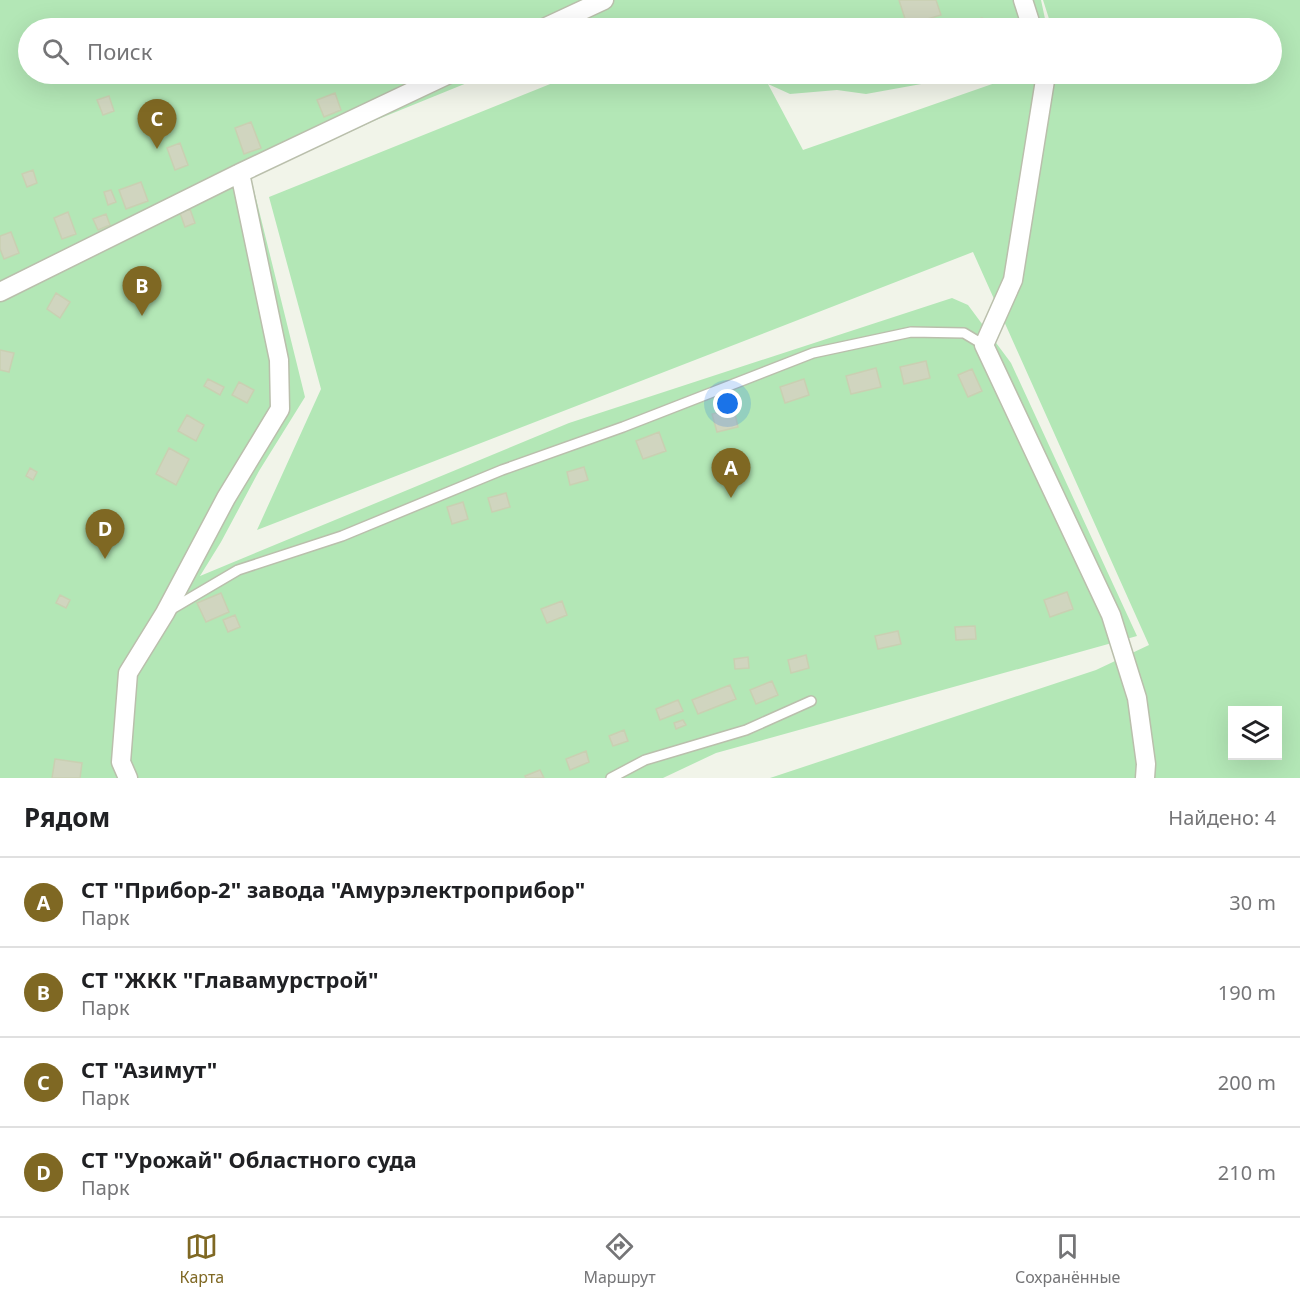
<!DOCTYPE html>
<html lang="ru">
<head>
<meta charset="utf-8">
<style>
  :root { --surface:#fff; --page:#f2f2f2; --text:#202124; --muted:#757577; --line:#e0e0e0; --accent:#7f6823 }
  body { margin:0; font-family:"Noto Sans",sans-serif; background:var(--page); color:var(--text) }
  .controls { position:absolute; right:18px; bottom:18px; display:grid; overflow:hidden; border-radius:0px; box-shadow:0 6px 24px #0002 }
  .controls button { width:54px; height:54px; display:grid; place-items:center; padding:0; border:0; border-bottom:2px solid var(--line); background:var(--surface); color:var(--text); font:30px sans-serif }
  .you { position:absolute; left:728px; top:404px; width:21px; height:21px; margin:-15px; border:4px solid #fff; border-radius:50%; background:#1a73e8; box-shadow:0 0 0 9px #1a73e833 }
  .badge { display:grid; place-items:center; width:39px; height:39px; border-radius:50%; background:var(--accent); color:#fff; font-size:20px; font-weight:700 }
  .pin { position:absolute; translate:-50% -50px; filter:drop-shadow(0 2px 3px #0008) }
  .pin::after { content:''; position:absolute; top:32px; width:21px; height:18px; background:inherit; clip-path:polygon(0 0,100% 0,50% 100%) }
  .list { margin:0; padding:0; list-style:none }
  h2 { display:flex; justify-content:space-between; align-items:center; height:78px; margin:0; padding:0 24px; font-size:26px }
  h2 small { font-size:20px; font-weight:400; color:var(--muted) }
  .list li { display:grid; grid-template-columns:39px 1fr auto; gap:18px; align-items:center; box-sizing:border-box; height:90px; padding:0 24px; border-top:2px solid var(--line) }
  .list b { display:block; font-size:22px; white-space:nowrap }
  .list p { margin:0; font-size:20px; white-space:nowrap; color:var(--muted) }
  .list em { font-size:20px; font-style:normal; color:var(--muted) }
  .icon { flex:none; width:33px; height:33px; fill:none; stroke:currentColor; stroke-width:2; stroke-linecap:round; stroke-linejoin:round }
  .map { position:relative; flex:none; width:1300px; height:778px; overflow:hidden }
  .search { position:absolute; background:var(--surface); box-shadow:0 6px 24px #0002; left:18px; right:18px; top:18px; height:66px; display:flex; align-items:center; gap:15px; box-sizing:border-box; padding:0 21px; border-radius:33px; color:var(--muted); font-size:22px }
  .sheet { height:438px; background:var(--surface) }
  nav { display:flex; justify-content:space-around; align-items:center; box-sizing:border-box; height:84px; border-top:2px solid var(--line); background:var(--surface); font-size:16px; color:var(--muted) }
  nav a { display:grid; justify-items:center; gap:3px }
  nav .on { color:var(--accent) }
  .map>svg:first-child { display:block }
  .green { fill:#b3e7b6; fill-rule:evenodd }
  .building { fill:#d0d5bf; stroke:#c9d0b2; stroke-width:1.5 }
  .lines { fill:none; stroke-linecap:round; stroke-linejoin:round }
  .service-casing { stroke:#babfac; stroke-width:12 }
  .minor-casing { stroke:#babfac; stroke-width:21 }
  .service { stroke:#fff; stroke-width:9 }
  .minor { stroke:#fff; stroke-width:18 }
</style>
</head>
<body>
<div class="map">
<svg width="1300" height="778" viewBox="0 0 1300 778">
  <rect width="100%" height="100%" fill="#f1f4e9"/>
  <path class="green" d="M0,0h1041l6,28h-1019v46h461l-113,46 -125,58 54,219 -46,74 -38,71 -21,34 369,-153 383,-125 16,7 43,58 126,273 -421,117 -53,25h-663z
    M1043,0h257v778h-530l326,-108 53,-25 -176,-393 -716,278 64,-141 -52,-192 306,-123h386l-23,7 -72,13 -29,-4 -47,4 -22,-10 35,66 218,-76h251v-46h-220zM1232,710h46v46h-46z"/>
  <path class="building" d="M899,0h37l5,15 -34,10z
    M982,18l3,10h-25l-1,-2z
    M335,93l6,17 -17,7 -7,-17z
    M109,96l5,15 -11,4 -6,-15z
    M251,122l10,26 -17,6 -9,-26z
    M180,143l8,22 -13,5 -8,-22z
    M33,170l4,13 -10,4 -5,-13z
    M141,182l7,19 -22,8 -7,-19z
    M111,190l5,12 -8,3 -4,-13z
    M190,209l5,14 -10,4 -5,-14z
    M68,212l8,22 -14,5 -8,-21z
    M106,214l4,11 -12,5 -5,-11z
    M11,232l8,21 -15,6 -4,-10v-13z
    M56,293l14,9 -10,16 -13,-9z
    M0,350l14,3 -5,19 -9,-2z
    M926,361l4,17 -26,6 -4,-17z
    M876,368l5,19 -30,7 -5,-18z
    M972,369l10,22 -14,6 -10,-22z
    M208,379l16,8 -4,8 -16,-9z
    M804,379l5,16 -24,8 -5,-16z
    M239,382l15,8 -7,13 -15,-8z
    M734,409l4,18 -21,5 -5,-18z
    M187,415l17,10 -8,16 -18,-10z
    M659,432l7,19 -23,8 -7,-18z
    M169,448l20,11 -13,26 -20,-11z
    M584,467l4,13 -18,5 -3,-13z
    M30,468l7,4 -4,8 -7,-4z
    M506,493l4,14 -18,5 -4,-14z
    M463,502l5,17 -16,5 -5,-17z
    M1067,592l6,17 -23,8 -6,-17z
    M221,593l8,19 -23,10 -9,-19z
    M60,595l10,5 -4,8 -10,-5z
    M562,601l5,14 -20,8 -6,-14z
    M235,615l5,12 -12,5 -5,-12z
    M975,626l1,13 -20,1 -1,-13z
    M898,631l3,13 -23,5 -3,-13z
    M806,655l3,13 -18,5 -3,-13z
    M748,657l1,11 -14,1 -1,-10z
    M772,681l6,14 -22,9 -6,-14z
    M730,685l6,14 -38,15 -6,-14z
    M678,700l5,11 -23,9 -4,-11z
    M683,720l3,5 -10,4 -2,-6z
    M624,730l4,11 -15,5 -4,-10z
    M586,751l3,11 -19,8 -4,-11z
    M55,759l27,4 -2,15h-28z
    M540,770l4,8h-18l-1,-2z"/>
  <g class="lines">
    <g class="service-casing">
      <path id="service" d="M170,610l68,-40 104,-34 160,-66 121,-43 190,-74 98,-21 53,1 20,12
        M611,778l34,-18 101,-30 65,-29"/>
    </g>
    <g class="minor-casing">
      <path id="minor" d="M1023,0l9,28
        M544,28l60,-28
        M1046,74l-33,206 -29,65 127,270 26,83 9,66 -1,14
        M0,292l240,-119 209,-99
        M128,778l-7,-16 7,-89 37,-60 61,-115 54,-89 -1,-49 -39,-187"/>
    </g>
    <use href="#service" class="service"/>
    <use href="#minor" class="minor"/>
  </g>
</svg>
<div class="controls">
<button><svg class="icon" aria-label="layers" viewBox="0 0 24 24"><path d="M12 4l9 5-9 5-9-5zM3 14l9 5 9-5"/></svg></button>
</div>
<div class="you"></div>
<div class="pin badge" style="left:731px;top:498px">A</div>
<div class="pin badge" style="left:142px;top:316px">B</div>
<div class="pin badge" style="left:157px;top:149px">C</div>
<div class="pin badge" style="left:105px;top:559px">D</div>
<div class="search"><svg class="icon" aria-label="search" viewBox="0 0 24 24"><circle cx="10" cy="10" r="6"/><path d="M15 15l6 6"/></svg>Поиск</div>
</div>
<section class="sheet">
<h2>Рядом<small>Найдено: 4</small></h2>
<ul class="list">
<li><span class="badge">A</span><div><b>СТ &quot;Прибор-2&quot; завода &quot;Амурэлектроприбор&quot;</b><p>Парк</p></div><em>30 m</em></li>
<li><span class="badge">B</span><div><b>СТ &quot;ЖКК &quot;Главамурстрой&quot;</b><p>Парк</p></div><em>190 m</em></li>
<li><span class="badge">C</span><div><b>СТ &quot;Азимут&quot;</b><p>Парк</p></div><em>200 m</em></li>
<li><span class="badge">D</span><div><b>СТ &quot;Урожай&quot; Областного суда</b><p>Парк</p></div><em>210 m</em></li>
</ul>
</section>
<nav>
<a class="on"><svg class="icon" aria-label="map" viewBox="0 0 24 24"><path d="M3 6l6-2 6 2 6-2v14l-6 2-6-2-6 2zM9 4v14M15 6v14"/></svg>Карта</a>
<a><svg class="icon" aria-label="directions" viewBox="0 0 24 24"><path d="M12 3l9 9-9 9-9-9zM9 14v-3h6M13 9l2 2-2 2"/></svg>Маршрут</a>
<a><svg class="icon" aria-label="saved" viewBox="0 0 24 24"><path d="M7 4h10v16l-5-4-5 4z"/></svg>Сохранённые</a>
</nav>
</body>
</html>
